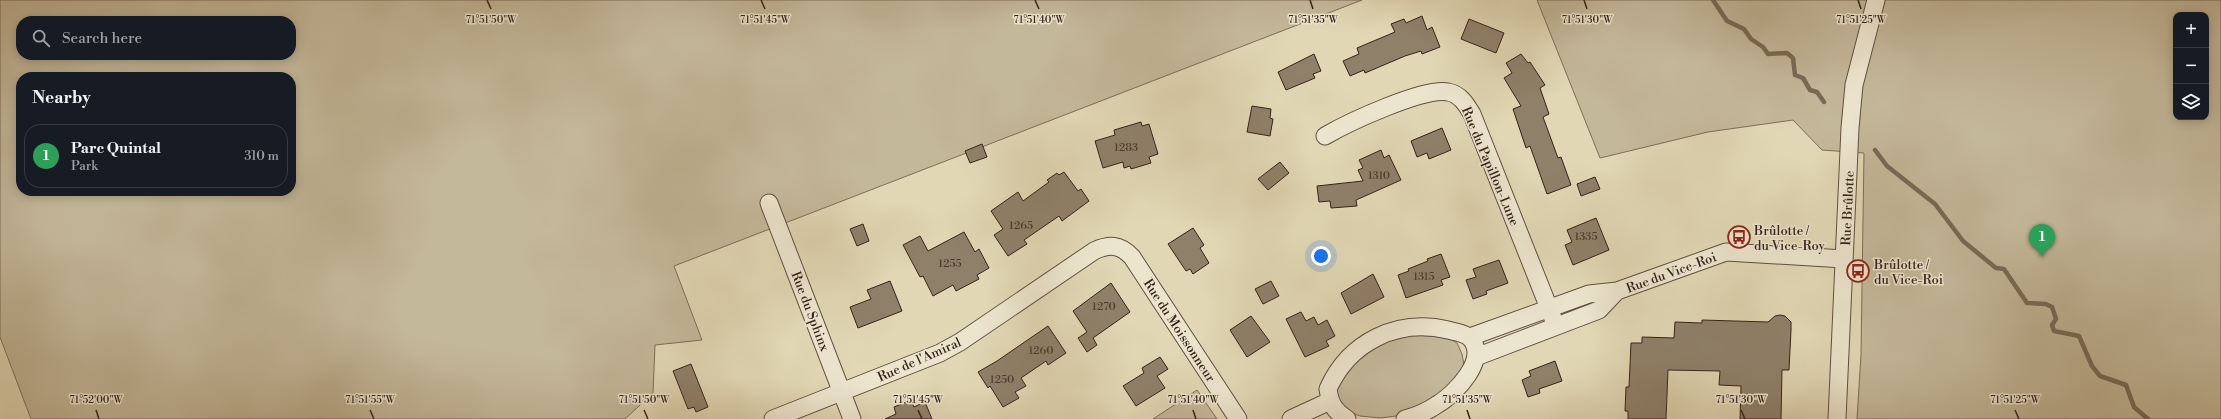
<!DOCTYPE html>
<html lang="en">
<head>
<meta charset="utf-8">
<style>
  :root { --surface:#171b24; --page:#20242c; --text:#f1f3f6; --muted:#9ea1a6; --line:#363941; --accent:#c59692 }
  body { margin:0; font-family:"Libre Bodoni",serif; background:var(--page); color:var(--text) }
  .controls { position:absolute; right:12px; top:12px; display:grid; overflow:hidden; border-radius:8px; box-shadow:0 2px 10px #0003 }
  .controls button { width:36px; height:36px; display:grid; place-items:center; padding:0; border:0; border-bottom:1px solid var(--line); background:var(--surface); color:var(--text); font:20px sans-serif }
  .you { position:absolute; left:1321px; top:256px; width:14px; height:14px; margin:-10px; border:3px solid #fff; border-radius:50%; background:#1a73e8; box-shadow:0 0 0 6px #1a73e833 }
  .badge { display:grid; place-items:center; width:26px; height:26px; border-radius:50%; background:var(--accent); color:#fff; font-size:13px; font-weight:700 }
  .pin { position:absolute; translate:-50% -33px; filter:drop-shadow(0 1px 2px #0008) }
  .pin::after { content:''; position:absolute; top:21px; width:14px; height:12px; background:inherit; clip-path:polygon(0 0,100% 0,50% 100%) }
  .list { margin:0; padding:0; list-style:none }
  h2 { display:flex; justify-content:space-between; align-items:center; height:52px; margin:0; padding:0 16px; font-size:17px }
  h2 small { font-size:13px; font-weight:400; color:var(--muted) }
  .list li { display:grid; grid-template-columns:26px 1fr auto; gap:12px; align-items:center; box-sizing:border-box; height:64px; margin:0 8px 8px; padding:0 8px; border:1px solid var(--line); border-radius:16px }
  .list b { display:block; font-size:15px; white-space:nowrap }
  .list p { margin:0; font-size:13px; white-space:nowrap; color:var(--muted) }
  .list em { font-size:13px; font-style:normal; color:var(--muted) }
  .icon { flex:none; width:22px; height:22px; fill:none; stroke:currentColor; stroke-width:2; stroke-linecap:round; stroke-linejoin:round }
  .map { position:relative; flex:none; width:2221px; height:419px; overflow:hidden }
  .search { position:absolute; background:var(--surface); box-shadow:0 2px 10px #0003; left:16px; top:16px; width:280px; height:44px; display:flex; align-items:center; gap:10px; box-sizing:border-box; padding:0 14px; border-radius:16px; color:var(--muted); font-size:15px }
  .panel { position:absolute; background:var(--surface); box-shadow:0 2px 10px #0003; left:16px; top:72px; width:280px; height:124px; border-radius:16px }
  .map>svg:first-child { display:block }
  .green { fill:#c4b89a; stroke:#7d6d5a; fill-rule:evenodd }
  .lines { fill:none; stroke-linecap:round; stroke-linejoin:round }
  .stream { stroke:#7a6956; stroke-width:4.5 }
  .building { fill:#8f806a; stroke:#362219 }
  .minor-casing { stroke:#614f40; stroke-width:19 }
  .minor { stroke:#ece5ce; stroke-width:17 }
  .ticks { fill:none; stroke:#362219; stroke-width:1.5 }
  .labels { text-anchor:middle; stroke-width:3; stroke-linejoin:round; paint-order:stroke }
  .number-label { font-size:11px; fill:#4c3a2d }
  .street-label { font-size:13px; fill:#362219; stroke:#ece5ce }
  .poi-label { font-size:13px; fill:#362219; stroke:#ece5ce; text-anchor:start }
  .ticks-label { font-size:10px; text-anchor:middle; fill:#362219; stroke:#ece5ce; stroke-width:3; stroke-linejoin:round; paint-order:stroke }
</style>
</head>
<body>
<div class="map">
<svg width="2221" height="419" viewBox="0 0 2221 419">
  <rect width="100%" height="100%" fill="#e1d7b4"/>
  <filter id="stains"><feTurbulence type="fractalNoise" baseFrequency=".005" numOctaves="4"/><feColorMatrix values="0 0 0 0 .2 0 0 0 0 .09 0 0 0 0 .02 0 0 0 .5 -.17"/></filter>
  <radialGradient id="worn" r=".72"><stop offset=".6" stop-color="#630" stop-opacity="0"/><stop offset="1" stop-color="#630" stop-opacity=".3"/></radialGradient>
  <path class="green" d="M0,0h1362l-688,266 28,74 -47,5 -2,48 -28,26h-594l-31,-82zM21,21h270v34h-270zM21,77h270v114h-270z
    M1537,0h684v419h-364l4,-64 3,-202 -42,-3 -29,-30 -85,12 -108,26zM2176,15h30v102h-30z
    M1412,335l35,2 10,6 5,11 2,11 -7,15 -14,13 -40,22 -22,3 -21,-2 -11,-4 -8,-6 -5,-18 15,-24 27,-20z
    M1197,390l20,29h-64z"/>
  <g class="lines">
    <path class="stream" d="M1713,0l14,21 17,8 7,10 12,8 5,7 19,-1 6,5 2,17 8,3 7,12 7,2 7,10
      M1875,150l12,16 48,38 28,37 33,27 8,1 23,34 19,1 6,3 4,12 -4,6 2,6 25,5 13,30 8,10 26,9 8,22 14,12"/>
  </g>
  <path class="building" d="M1422,16l5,14 5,-3 8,20 -18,7 -1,-3 -16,5 -40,17 -1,-3 -14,6 -7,-15 16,-7 -2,-6 38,-16 -4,-8 13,-5 2,4z
    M1469,19l35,14 -8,20 -35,-14z
    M1314,54l7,17 -8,3 2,4 -29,12 -8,-18z
    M1521,54l7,9 2,-1 15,23 -5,3 9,26 -6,3 15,41 3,-1 10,28 -24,9 -17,-48 -4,2 -13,-39 8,-3 -17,-28 8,-5 -6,-10z
    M1252,106l19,3 -1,9 3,1 -3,17 -23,-4z
    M1141,122l1,4 7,-2 9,30 -9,3 2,6 -20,6 -1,-3 -6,2 -1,-6 -20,6 -8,-27 20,-6 -1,-5z
    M1442,128l9,22 -22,9 -2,-6 -10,4 -6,-16z
    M982,144l5,13 -17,6 -5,-12z
    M1381,150l3,8 5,-3 12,25 -45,20 1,6 -26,2 -1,-7 -11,1 -2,-16 46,-5 -5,-11 5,-2 -4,-8z
    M1280,162l9,11 -21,17 -10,-11z
    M1064,172l14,19 3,-2 8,12 -27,20 -3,-5 -35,24 3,4 -19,12 -14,-21 9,-6 -12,-18 27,-19 5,9 26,-19 -2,-2 10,-7 2,2z
    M1595,177l5,12 -19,7 -4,-12z
    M1596,218l13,32 -36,15 -8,-20 7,-3 -5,-12z
    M863,224l6,17 -12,5 -7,-17z
    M1193,228l11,17 -4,3 9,15 -16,11 -3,-5 -4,2 -18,-27z
    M964,232l11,20 4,-3 10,19 -12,7 2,4 -23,12 -3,-6 -20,11 -10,-20 -3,1 -17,-32 17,-9 8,15z
    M1441,254l9,23 -9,3 2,5 -37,13 -8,-23 11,-4 -1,-2 20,-8 -1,-2z
    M1499,260l9,23 -22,8 1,3 -14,5 -7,-19 10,-3 -3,-8z
    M1373,274l11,23 -33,17 -10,-21z
    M890,281l12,30 -44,17 -8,-21 21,-8 -4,-9z
    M1271,281l8,15 -16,8 -8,-15z
    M1111,283l19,29 -37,26 4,7 -10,7 -9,-14 9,-6 -14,-21z
    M1301,312l5,9 8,-4 4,8 9,-5 8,16 -9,5 3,5 -24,11 -19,-38z
    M1780,315l5,1 6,6v8l-2,40h-7l-1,49h-41l1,-33 -22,-1 1,-14 -52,-1 -2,49h-38v-8h-3l1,-24h3l2,-44h11v-6l32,1 1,-16 27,1v-3l66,2 7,-6z
    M1251,316l19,26 -23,15 -17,-27z
    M1048,326l18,27 -18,12 -2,-4 -25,17 5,8 -11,6 4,6 -16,9 -13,-21 -2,2 -10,-16 19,-11z
    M1160,357l8,12 -11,7 8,12 -29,18 -13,-20 21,-13 -2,-5z
    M1555,361l7,20 -23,8 1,4 -12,4 -6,-17 9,-4 -2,-5z
    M691,364l17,43 -12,5 -2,-5 -6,2 -15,-38z
    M911,400l3,7 11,-5 7,17h-47l11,-5 -2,-7z"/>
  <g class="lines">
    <g class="minor-casing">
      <path id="minor" d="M1325,136c22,-13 99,-49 123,-44 12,2 18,12 24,22l84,212
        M769,203l83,216
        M1470,337l119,-43 28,-3 109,-39 118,7
        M1476,357l123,-47 18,-19
        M773,419l167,-66 20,-11 134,-91c15,-7 26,-7 38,6l106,162
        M1291,419l39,-18
        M1347,419c-13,-8 -17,-16 -19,-30 21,-47 69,-71 120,-59 6,2 17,3 22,8 20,20 -15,56 -32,66 -10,7 -21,12 -33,15
        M1837,419l13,-291 4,-43 22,-85"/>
    </g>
    <use href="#minor" class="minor"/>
  </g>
  <path class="ticks" d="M487,0l4,9M761,0l4,9M1035,0l4,9M1310,0l3,9M1584,0l3,9M1858,0l3,9M96,410l3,9M370,410l4,9M644,410l4,9M918,410l4,9M1193,410l3,9M1467,410l3,9M1741,410l4,9M2015,410l4,9"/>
  <defs>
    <g id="bus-ring" transform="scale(1.15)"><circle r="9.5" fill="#ece5ce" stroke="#8f2418" stroke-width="1.5"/><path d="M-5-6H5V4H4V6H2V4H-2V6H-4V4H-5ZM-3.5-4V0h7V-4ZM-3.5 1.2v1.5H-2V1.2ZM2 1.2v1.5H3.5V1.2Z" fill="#8f2418"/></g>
  </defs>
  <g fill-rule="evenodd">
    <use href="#bus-ring" x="1739" y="237"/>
    <use href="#bus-ring" x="1858" y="271"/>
  </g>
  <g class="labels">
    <g class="number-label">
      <text x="1126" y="151">1283</text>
      <text x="1379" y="179">1310</text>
      <text x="1021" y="229">1265</text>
      <text x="1586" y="240">1335</text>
      <text x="950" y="267">1255</text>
      <text x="1424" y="280">1315</text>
      <text x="1104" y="310">1270</text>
      <text x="1041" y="354">1260</text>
      <text x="1002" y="383">1250</text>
    </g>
    <g class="street-label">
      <text transform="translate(1491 166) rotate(67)" y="5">Rue du Papillon-Lune</text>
      <text transform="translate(1847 208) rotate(-87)" y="5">Rue Brûlotte</text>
      <text transform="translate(1671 272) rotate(-20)" y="5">Rue du Vice-Roi</text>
      <text transform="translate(811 311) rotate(69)" y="5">Rue du Sphinx</text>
      <text transform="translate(1180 330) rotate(57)" y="5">Rue du Moissonneur</text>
      <text transform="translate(919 359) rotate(-24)" y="5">Rue de l'Amiral</text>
    </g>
    <g class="poi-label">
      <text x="1754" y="235">Brûlotte /<tspan x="1754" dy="15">du Vice-Roy</tspan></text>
      <text x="1874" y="269">Brûlotte /<tspan x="1874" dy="15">du Vice-Roi</tspan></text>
    </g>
  </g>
  <g class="ticks-label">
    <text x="765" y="23">71°51'45"W</text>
    <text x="1313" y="23">71°51'35"W</text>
    <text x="1587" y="23">71°51'30"W</text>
    <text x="491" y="23">71°51'50"W</text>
    <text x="1039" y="23">71°51'40"W</text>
    <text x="1861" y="23">71°51'25"W</text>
    <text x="96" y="403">71°52'00"W</text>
    <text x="370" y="403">71°51'55"W</text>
    <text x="644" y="403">71°51'50"W</text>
    <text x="918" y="403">71°51'45"W</text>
    <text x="1193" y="403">71°51'40"W</text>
    <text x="1467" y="403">71°51'35"W</text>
    <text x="1741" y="403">71°51'30"W</text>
    <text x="2015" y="403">71°51'25"W</text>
  </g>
  <rect width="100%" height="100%" filter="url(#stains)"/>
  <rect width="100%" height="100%" fill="url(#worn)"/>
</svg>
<div class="controls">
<button>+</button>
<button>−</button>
<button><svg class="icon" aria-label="layers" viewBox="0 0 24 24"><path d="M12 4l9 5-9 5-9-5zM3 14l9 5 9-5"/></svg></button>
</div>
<div class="you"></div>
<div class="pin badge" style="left:2042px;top:257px;background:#2e9e5b">1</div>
<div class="search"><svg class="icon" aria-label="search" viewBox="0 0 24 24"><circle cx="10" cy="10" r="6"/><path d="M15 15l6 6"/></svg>Search here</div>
<section class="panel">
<h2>Nearby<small></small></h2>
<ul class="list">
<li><span class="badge" style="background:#2e9e5b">1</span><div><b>Parc Quintal</b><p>Park</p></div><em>310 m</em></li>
</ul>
</section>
</div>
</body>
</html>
